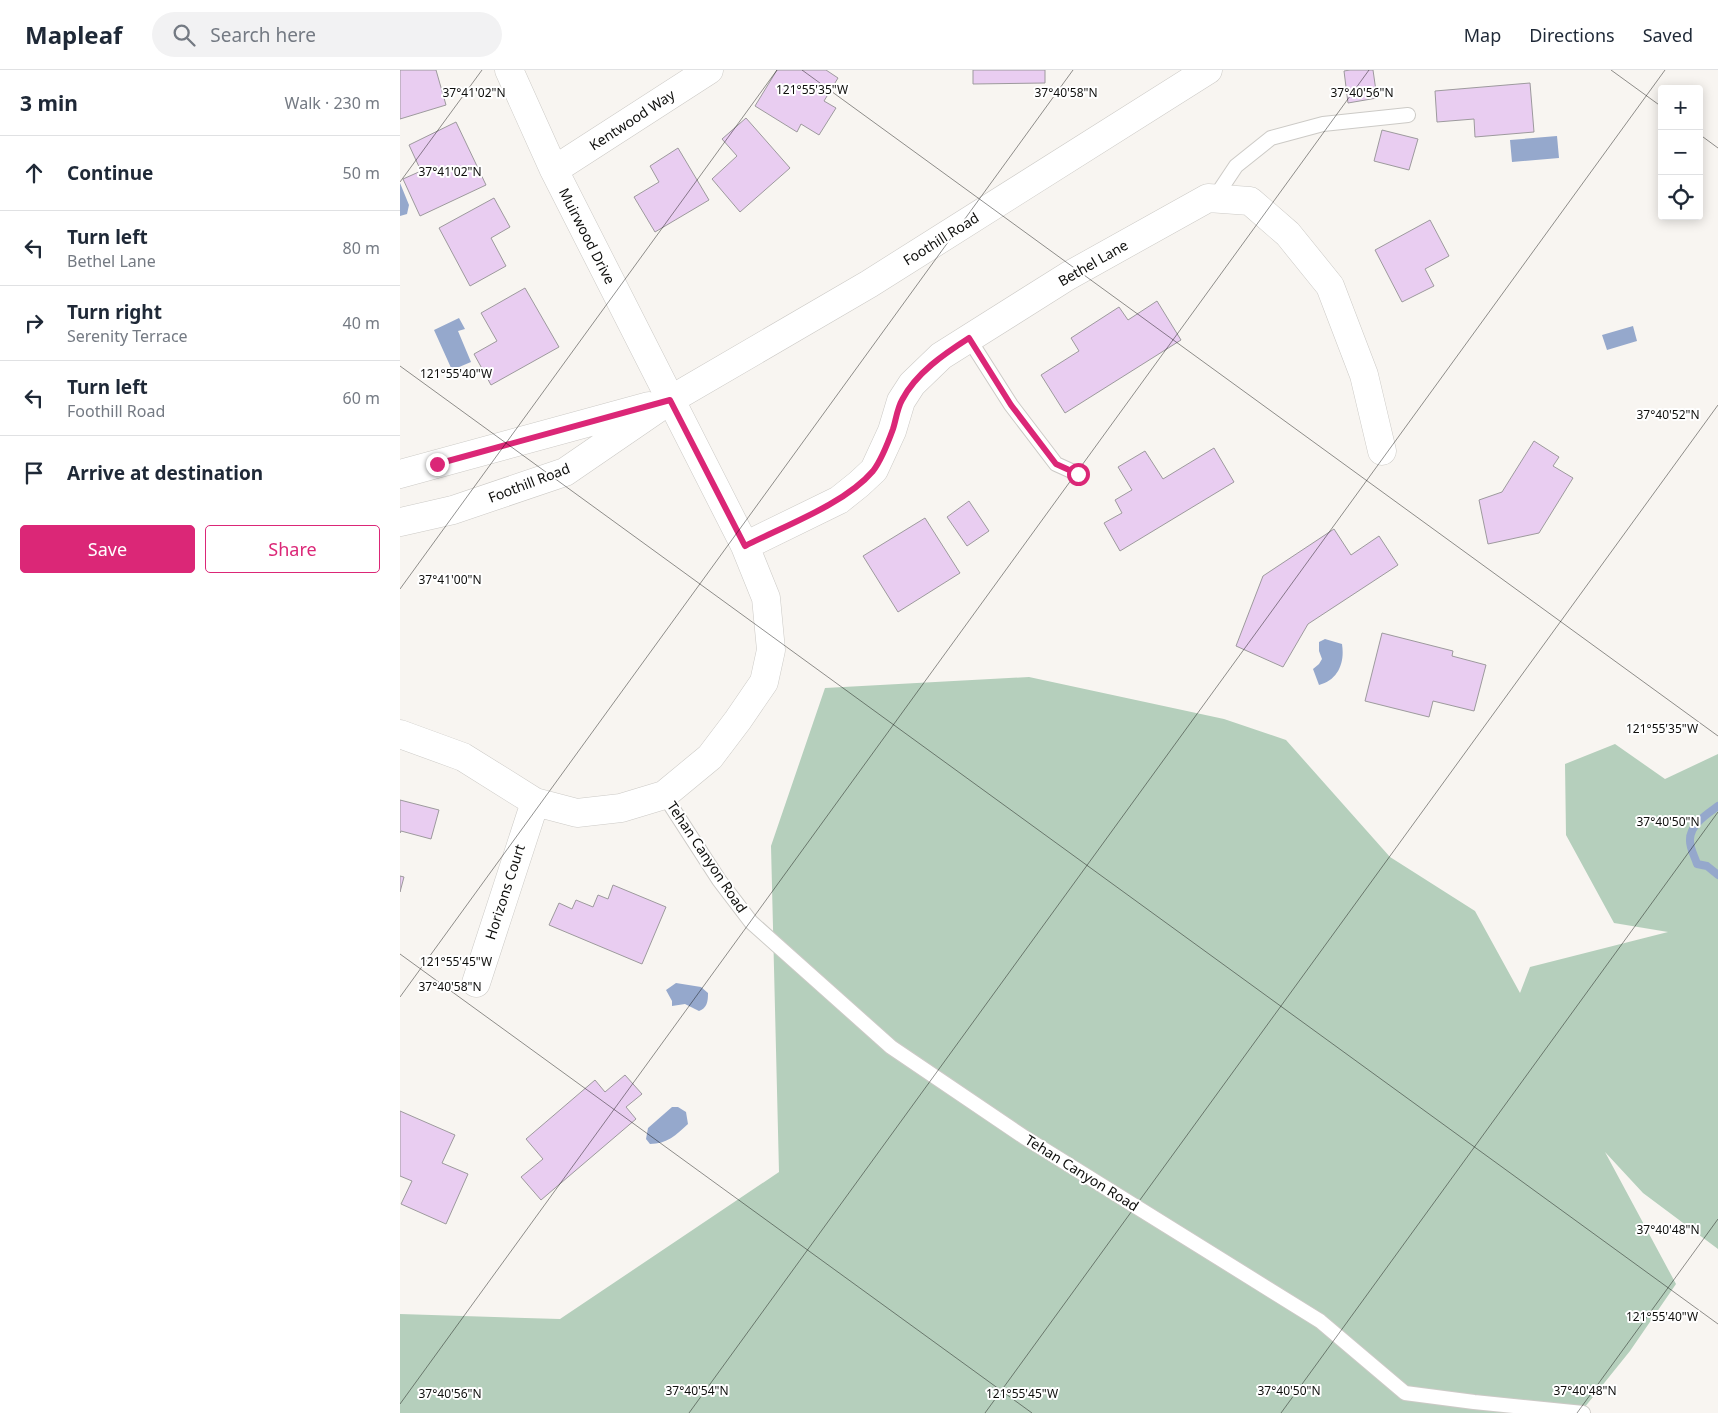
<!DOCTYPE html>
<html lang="en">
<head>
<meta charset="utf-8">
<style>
  :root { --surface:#fff; --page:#f2f2f3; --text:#1f2937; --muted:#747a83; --line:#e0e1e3; --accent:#db2777 }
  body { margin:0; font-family:"Noto Sans",sans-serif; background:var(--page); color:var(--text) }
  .controls { position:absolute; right:15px; top:15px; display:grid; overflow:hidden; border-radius:5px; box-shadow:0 2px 12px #0003 }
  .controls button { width:45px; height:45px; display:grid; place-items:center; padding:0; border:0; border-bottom:1px solid var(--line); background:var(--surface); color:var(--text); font:25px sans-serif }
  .stop { position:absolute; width:15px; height:15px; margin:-11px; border:4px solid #db2777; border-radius:50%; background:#fff }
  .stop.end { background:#db2777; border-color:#fff; box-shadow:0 1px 5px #0008 }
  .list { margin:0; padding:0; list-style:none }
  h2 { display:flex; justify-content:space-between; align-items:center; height:65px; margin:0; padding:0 20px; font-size:21px }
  h2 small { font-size:16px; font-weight:400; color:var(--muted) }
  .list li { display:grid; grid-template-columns:32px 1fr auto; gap:15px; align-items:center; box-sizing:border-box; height:75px; padding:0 20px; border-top:1px solid var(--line) }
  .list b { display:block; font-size:19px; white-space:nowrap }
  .list p { margin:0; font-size:16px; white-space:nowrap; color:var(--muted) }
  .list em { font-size:16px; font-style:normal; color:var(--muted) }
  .actions { display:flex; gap:10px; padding:15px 20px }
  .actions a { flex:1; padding:11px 0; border:1px solid var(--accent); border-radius:5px; text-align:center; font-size:18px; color:var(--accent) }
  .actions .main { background:var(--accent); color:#fff }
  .icon { flex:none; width:28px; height:28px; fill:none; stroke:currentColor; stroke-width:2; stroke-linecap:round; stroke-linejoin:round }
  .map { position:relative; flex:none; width:1318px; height:1343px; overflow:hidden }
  header { display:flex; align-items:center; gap:30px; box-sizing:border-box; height:70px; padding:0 25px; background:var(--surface); border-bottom:1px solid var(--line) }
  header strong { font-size:24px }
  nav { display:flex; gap:28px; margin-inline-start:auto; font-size:18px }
  .search { width:350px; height:45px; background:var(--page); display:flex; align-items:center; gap:12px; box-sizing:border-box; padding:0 18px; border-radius:28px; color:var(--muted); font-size:19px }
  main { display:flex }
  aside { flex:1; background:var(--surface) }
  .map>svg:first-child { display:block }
  .green { fill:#b5cfbc }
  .water { fill:#95a8cc }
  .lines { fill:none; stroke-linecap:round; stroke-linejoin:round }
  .stream { stroke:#95a8cc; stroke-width:8 }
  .building { fill:#e9cdf1; stroke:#9d9a9d }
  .lane-casing { stroke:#cccac6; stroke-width:16 }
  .street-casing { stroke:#cccac6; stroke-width:29 }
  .secondary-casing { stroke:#cccac6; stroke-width:29 }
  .lane { stroke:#fff; stroke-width:14 }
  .street { stroke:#fff; stroke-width:28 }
  .secondary { stroke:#fff; stroke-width:28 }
  .route { stroke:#db2777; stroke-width:6 }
  .ticks { fill:none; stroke:#0e0e0c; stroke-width:1; stroke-opacity:0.45 }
  .labels { text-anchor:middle; stroke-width:4; stroke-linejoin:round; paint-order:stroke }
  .street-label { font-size:14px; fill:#0e0e0c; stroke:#fff }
  .ticks-label { font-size:12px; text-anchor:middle; fill:#0e0e0c; stroke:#fff; stroke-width:4; stroke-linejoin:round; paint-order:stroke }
</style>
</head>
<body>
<header>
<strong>Mapleaf</strong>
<div class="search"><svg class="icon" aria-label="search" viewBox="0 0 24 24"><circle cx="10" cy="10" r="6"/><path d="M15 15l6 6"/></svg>Search here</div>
<nav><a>Map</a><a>Directions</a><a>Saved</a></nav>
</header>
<main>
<aside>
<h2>3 min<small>Walk · 230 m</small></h2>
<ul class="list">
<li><svg class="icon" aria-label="ahead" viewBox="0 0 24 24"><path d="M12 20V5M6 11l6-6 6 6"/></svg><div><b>Continue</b></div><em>50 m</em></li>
<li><svg class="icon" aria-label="left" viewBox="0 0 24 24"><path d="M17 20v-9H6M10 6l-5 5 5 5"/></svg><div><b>Turn left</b><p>Bethel Lane</p></div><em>80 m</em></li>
<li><svg class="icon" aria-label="right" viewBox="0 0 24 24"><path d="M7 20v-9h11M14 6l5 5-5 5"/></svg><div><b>Turn right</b><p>Serenity Terrace</p></div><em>40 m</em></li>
<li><svg class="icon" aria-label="left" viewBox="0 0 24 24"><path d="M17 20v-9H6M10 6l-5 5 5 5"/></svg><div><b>Turn left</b><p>Foothill Road</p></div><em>60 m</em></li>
<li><svg class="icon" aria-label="arrive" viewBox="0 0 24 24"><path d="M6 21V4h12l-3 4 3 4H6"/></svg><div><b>Arrive at destination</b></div></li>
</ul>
<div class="actions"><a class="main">Save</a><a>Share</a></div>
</aside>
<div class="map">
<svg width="1318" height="1343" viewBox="0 0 1318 1343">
  <rect width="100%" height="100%" fill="#f8f5f1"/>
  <path class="green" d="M629,607l195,42 62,21 104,117 85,54 45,82 10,-26 138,-35 -54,-9 -48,-88 -1,-71 50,-20 50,35 53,-25v495l-75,-56 -38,-41 71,132 -46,67 -50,62h-1180v-99l160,5 219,-147 -8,-326 54,-158z"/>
  <path class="water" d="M1157,66l2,22 -47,4 -2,-22z
    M0,113l9,22 -2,9 -7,2z
    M59,248l6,11 -7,2 13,31 -19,8 -18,-40z
    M1233,256l4,15 -30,9 -5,-15z
    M925,569l17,5c3,19 -4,36 -23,41l-6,-16 6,-5 3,-5 -3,-8v-9z
    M276,913l25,4 7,6c0,9 -1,15 -9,18l-14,-7 -13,2v-5l-6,-11z
    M272,1037h6l8,5 2,12c-12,11 -21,20 -38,20l-4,-5 2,-11z"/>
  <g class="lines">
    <path class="stream" d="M1318,736c-11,8 -29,19 -28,35 0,8 5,16 7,23l10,2 11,9"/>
  </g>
  <path class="building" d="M0,0h36l10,35 -46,14z
    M377,0h49l12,8 -14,23 12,7 -17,27 -18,-11 -4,8 -42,-26z
    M573,0h72v13l-72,1z
    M950,0h23l4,28 -29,5 -4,-32z
    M1130,13l4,49 -59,5 -1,-18 -37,3 -2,-31z
    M346,48l44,50 -50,44 -28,-33 25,-23 -15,-17z
    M56,52l30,63 -66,31 -17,-37 18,-8 -12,-26z
    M982,60l36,9 -9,31 -35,-9z
    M278,78l31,52 -54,32 -21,-35 25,-15 -9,-16z
    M94,128l16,29 -19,11 15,28 -36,20 -31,-58z
    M1030,150l19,36 -24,13 9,17 -32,16 -27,-52z
    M125,218l34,59 -68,38 -17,-31 23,-13 -16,-28z
    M757,231l24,39 -116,73 -24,-38 38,-24 -8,-13 48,-31 9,13z
    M1134,371l25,16 -6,9 20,12 -34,55 -51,11 -9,-44 23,-8z
    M814,378l20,34 -114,69 -16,-28 18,-10 -7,-13 17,-10 -14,-23 27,-16 18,28z
    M569,431l20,30 -22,15 -20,-29z
    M525,448l35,55 -62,39 -35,-56z
    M934,459l17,26 28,-19 19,29 -90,59 -25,43 -47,-21 27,-70z
    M982,563l71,18 -1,5 34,9 -12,46 -41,-10 -4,16 -64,-16z
    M0,730l39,10 -8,29 -30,-8 -1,2z
    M0,806l4,1 -4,15z
    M213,815l53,22 -24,57 -93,-39 10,-22 13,6 4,-9 17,7 5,-12 10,4z
    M225,1005l17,19 -16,13 10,12 -95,81 -20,-23 22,-18 -17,-20 69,-59 10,12z
    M0,1041l55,24 -13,28 26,11 -22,50 -45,-20 11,-23 -12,-5z"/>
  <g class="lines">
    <g class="lane-casing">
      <path id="lane" d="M814,129l22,-33 35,-28 52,-14 85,-9
        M569,269l42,66 45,59 22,10
        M264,725l55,85 32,42 140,125 133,90 296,184 85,72 69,9 109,11"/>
    </g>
    <g class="street-casing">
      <path id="street" d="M154,100l155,-100
        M345,476l94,-46 20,-16 15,-14 18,-39 9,-30 11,-17 29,-28 127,-80 140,-78 42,3 38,33 42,52 34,89 18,76
        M0,664l63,23 72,45 42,11 44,-5 43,-13 46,-38 28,-37 26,-38 7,-32 -5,-52 -21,-52 -191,-376 -45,-100
        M76,913l59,-181"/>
    </g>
    <g class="secondary-casing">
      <path id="secondary" d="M0,404l249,-68
        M0,452l53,-12 112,-38 105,-72 199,-116 339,-214"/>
    </g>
    <use href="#lane" class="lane"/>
    <use href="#street" class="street"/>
    <use href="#secondary" class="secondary"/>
  </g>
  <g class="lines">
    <path class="route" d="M37,394l233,-64 75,146c39,-20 100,-42 128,-75 7,-9 16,-31 20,-42 3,-9 4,-20 9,-29 14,-27 42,-46 67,-62l42,67 45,59 22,10"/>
  </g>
  <path class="ticks" d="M402,0l916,666M1211,0l51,37M1299,64l19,14M0,112l82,-112M0,296l1318,958M0,519l377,-519M0,884l632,459M0,927l673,-927M0,1334l969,-1334M289,1343l976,-1343M585,1343l733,-1008M881,1343l437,-601M1177,1343l141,-194"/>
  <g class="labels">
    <g class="street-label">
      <text transform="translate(232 50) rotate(-33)" y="5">Kentwood Way</text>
      <text transform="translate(187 166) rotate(63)" y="5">Muirwood Drive</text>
      <text transform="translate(541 169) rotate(-32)" y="5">Foothill Road</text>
      <text transform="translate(693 193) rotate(-30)" y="5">Bethel Lane</text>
      <text transform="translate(129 413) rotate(-21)" y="5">Foothill Road</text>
      <text transform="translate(307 787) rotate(56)" y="5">Tehan Canyon Road</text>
      <text transform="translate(105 822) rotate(-72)" y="5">Horizons Court</text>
      <text transform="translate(682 1103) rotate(32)" y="5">Tehan Canyon Road</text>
    </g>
  </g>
  <g class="ticks-label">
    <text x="412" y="24">121°55'35"W</text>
    <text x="962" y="27">37°40'56"N</text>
    <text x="74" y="27">37°41'02"N</text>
    <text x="666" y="27">37°40'58"N</text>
    <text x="50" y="106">37°41'02"N</text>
    <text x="56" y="308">121°55'40"W</text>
    <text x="1268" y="349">37°40'52"N</text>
    <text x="50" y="514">37°41'00"N</text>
    <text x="1262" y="663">121°55'35"W</text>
    <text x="1268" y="756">37°40'50"N</text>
    <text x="56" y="896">121°55'45"W</text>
    <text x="50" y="921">37°40'58"N</text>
    <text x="1268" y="1164">37°40'48"N</text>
    <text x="1262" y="1251">121°55'40"W</text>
    <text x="297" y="1325">37°40'54"N</text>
    <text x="889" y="1325">37°40'50"N</text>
    <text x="1185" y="1325">37°40'48"N</text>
    <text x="622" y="1328">121°55'45"W</text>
    <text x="50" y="1328">37°40'56"N</text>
  </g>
</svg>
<div class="controls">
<button>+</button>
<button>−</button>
<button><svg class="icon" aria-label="locate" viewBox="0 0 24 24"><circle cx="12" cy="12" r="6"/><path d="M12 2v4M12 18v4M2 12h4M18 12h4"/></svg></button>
</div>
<div class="stop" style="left:678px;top:404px"></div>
<div class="stop end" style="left:37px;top:394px"></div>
</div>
</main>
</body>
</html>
